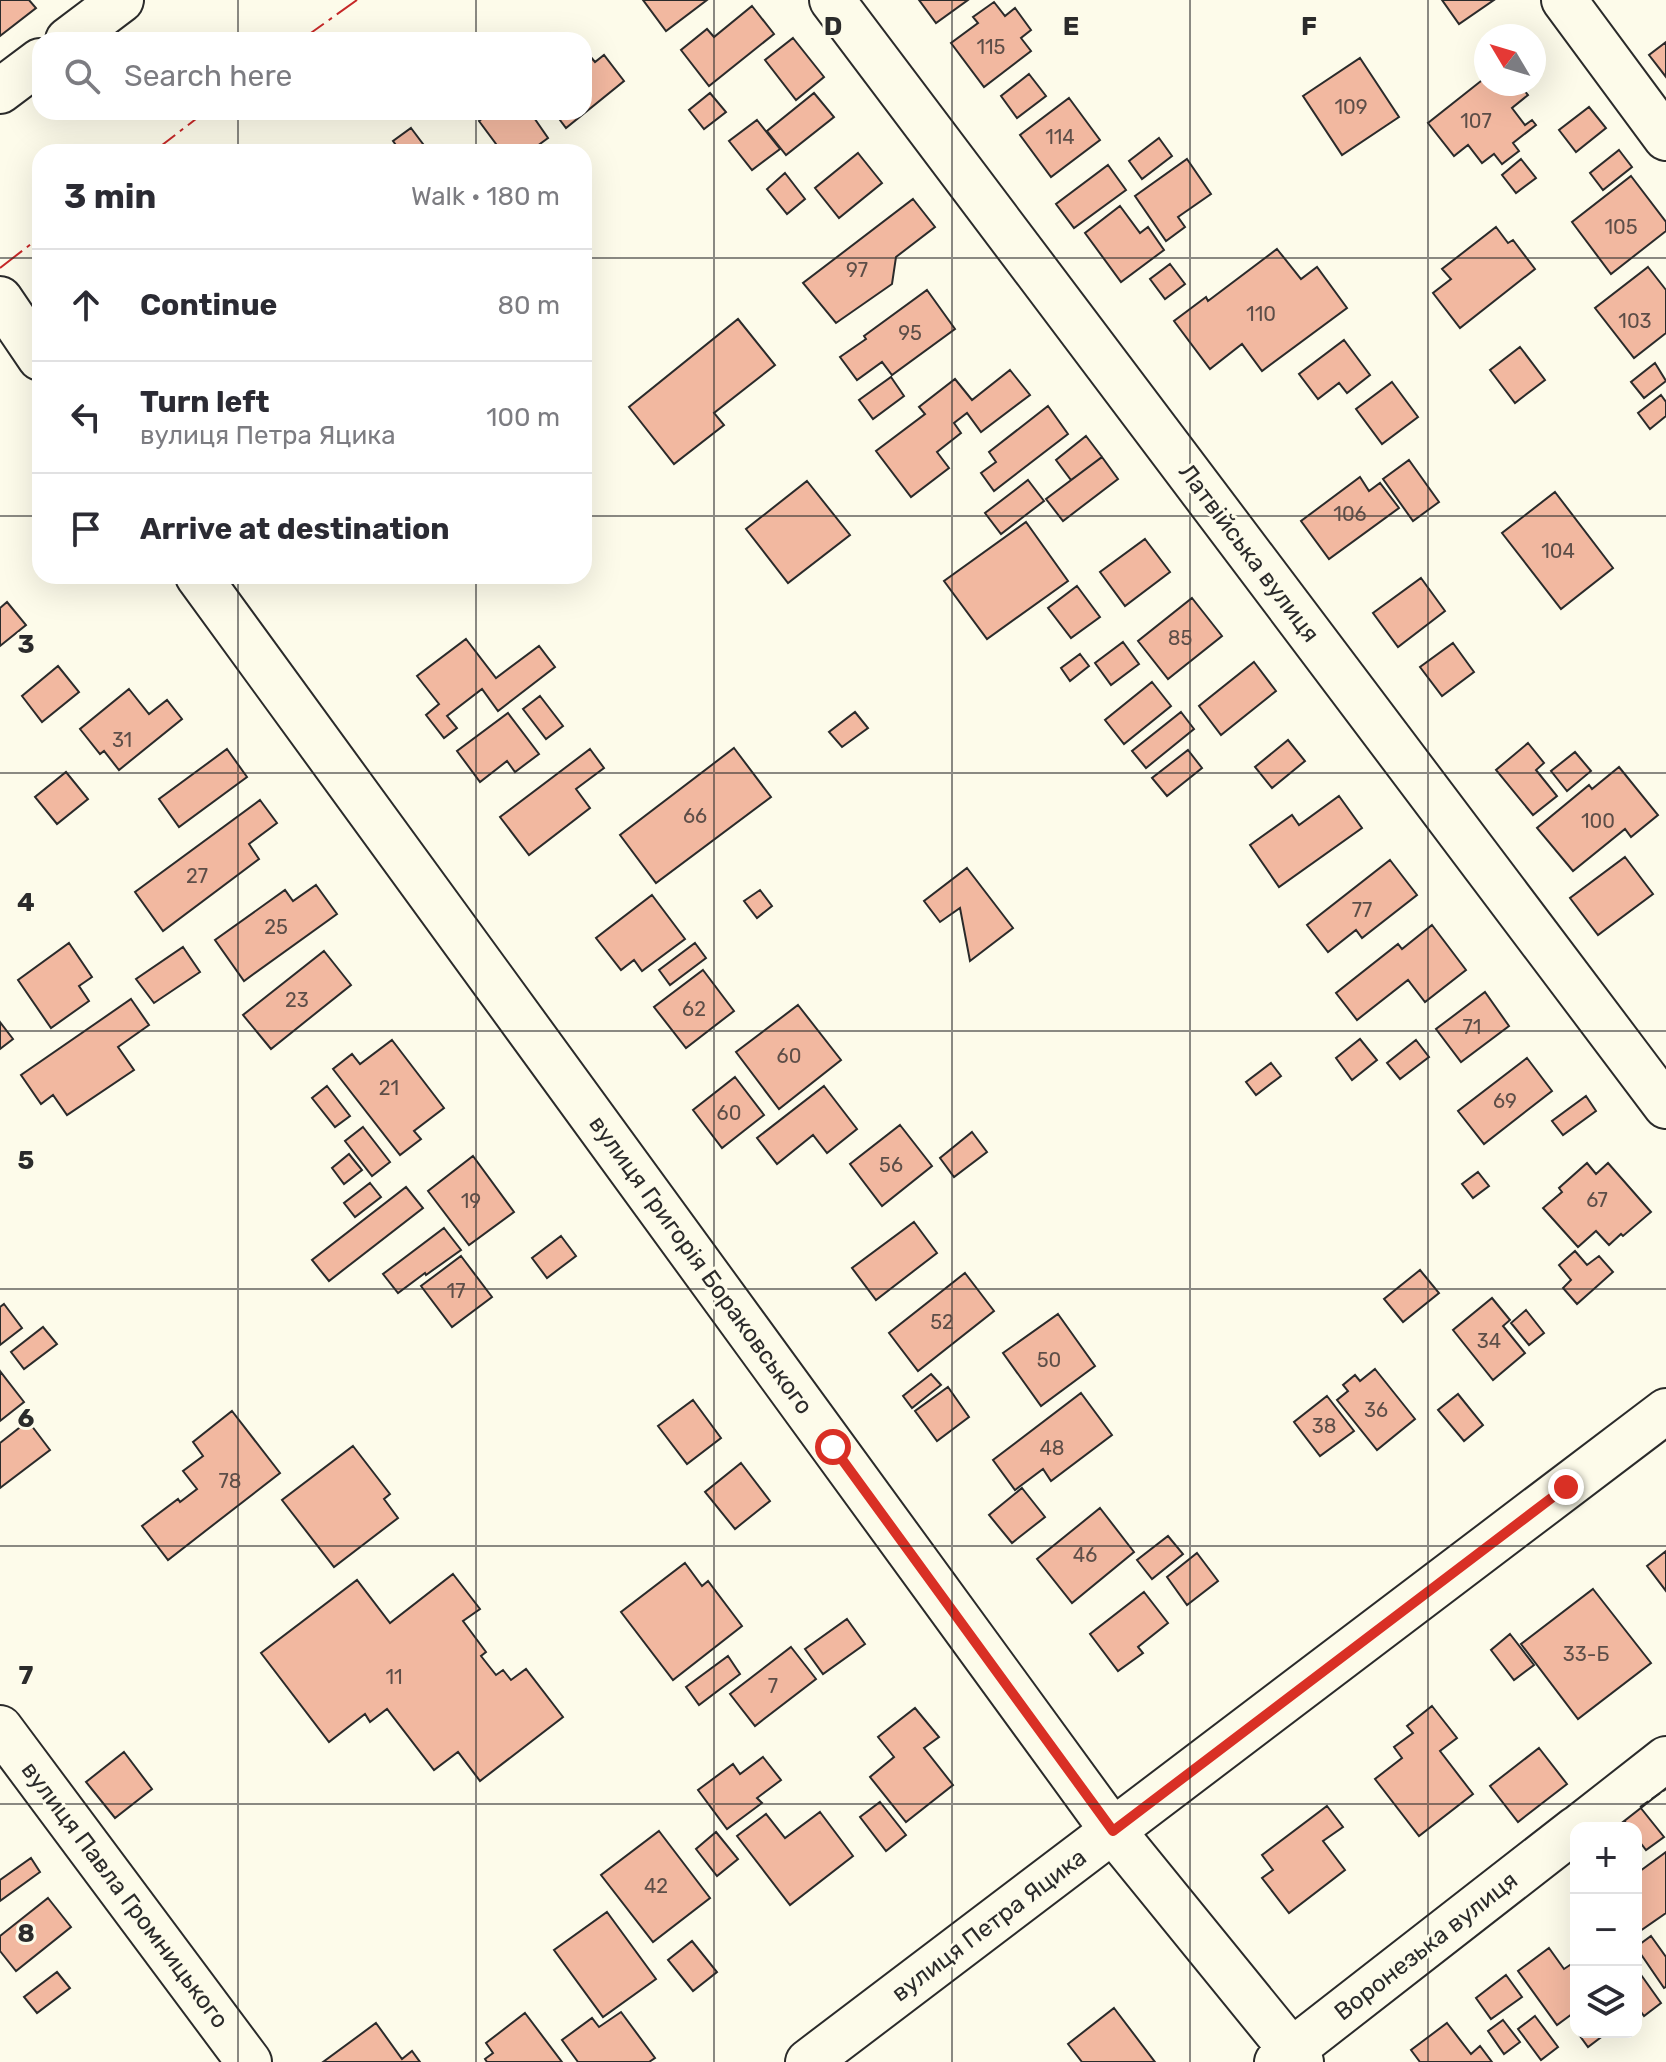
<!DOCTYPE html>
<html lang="en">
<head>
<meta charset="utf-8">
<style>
  :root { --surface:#fff; --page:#f2f2f3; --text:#2b2b33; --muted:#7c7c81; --line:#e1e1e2 }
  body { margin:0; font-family:Rubik,sans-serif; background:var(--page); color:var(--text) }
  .controls { position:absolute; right:24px; bottom:24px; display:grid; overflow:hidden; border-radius:16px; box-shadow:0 8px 32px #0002 }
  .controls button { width:72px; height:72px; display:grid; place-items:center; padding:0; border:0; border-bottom:2px solid var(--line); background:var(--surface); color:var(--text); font:40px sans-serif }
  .compass { position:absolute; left:1474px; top:24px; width:72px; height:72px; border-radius:50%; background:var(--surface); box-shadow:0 8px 32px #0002; rotate:308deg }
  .stop { position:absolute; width:24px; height:24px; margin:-18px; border:6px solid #d93025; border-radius:50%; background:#fff }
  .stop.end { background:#d93025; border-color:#fff; box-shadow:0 2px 8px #0008 }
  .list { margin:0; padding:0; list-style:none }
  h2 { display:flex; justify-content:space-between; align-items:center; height:104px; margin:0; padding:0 32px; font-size:34px }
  h2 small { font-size:26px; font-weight:400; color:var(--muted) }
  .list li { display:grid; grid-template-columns:52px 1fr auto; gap:24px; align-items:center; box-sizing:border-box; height:112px; padding:0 32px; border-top:2px solid var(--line) }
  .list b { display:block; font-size:30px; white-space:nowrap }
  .list p { margin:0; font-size:26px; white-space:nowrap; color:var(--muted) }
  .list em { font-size:26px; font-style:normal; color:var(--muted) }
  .icon { flex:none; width:44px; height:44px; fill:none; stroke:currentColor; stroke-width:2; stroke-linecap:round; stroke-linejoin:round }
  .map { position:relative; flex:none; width:1666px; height:2062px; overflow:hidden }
  .search { position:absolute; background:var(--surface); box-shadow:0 8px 32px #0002; left:32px; top:32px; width:560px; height:88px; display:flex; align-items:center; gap:20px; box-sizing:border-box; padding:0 28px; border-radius:24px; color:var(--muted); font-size:30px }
  .panel { position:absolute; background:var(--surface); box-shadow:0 8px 32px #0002; left:32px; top:144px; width:560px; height:440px; border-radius:24px }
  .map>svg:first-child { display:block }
  .building { fill:#f2b8a0; stroke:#2b2b2b; stroke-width:2 }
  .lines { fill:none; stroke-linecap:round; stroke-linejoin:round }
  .minor-casing { stroke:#2b2b2b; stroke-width:48 }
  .minor { stroke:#fdfbea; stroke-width:44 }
  .fence { stroke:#2b2b2b; stroke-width:2; stroke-dasharray:10 4; stroke-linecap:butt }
  .power { stroke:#c62828; stroke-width:2; stroke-dasharray:28 6 4 6; stroke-linecap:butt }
  .route { stroke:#d93025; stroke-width:10 }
  .grid { fill:none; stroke:#2b2b2b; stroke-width:2; stroke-opacity:0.55 }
  .labels { text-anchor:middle; stroke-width:6; stroke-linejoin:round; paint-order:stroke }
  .number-label { font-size:20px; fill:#5d4e48 }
  .street-label { font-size:24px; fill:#2b2b2b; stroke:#fdfbea }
  .grid-label { font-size:26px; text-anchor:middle; font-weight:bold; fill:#2b2b2b; stroke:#fdfbea; stroke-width:6; stroke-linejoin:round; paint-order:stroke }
</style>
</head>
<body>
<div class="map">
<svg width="1666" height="2062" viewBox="0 0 1666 2062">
  <rect width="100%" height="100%" fill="#fdfbea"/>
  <path class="building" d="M0,0h29l7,8 -36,28z
    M643,0h64l-41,31z
    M919,0h49l-32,23z
    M1442,0h52l-35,24z
    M994,2l11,14 10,-8 16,22 -10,8 10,13 -47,36 -33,-44 27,-20 -5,-6z
    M752,6l22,28 -65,52 -28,-36 26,-21 7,8z
    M793,38l31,39 -28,23 -31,-40z
    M1666,42v35l-17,-22z
    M584,49l11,13 9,-7 20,26 -58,47 -12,-16h30z
    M1360,58l39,59 -57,38 -39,-59z
    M1029,74l17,22 -29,22 -16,-22z
    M1486,77v7h33l9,11 -16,13 13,17 7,-5 4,5 -23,18 6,8 -17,13 -8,-10 -12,9 -14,-18 -14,11 -26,-33z
    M710,93l16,19 -22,17 -15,-19z
    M814,93l20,24 -48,38 -19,-24z
    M1069,98l31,42 -49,37 -31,-42z
    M1589,107l17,21 -30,24 -17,-22z
    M491,112h39l18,26 -19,14h-27l-23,-31z
    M757,120l23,29 -28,21 -23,-29z
    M411,128l18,24h-28l-8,-11z
    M1159,138l13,18 -30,23 -13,-18z
    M1619,150l13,17 -29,23 -13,-17z
    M858,153l24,30 -43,35 -24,-30z
    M1187,159l24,35 -33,23 7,10 -19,14 -31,-45z
    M1521,159l15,19 -20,15 -14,-18z
    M1108,165l18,25 -52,38 -18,-24z
    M785,173l20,26 -18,15 -20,-25z
    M1631,176l35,46v9l-55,43 -39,-52z
    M913,199l22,28 -39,30 -4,27 -56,39 -33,-40z
    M1120,206l20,27 8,-6 16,23 -43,32 -36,-49z
    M1496,227l12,16 5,-3 22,29 -75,59 -27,-35 18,-14 -9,-10z
    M1277,249l24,30 16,-12 30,41 -85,63 -20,-27 -32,25 -36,-48 32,-24 2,4z
    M1170,264l15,20 -20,15 -15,-20z
    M1648,267l18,23v43l-32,25 -39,-50z
    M927,290l28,39 -63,46 -10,-13 -25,18 -17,-23 26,-18 -2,-3z
    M738,319l37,46 -61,48 10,12 -50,39 -45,-57z
    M1344,340l26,35 -23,18 -8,-10 -21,16 -19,-25z
    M1520,347l25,33 -30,23 -25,-33z
    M1655,363l11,18 -22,17 -13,-16z
    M1010,370l20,25 -49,37 -14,-19 -13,10 7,10 -24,19 12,16 -38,29 -35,-46 49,-37 -6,-7 36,-28 17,21z
    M891,377l13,19 -31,23 -14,-19z
    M1392,382l26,35 -36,27 -26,-35z
    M1661,395l5,7v14l-16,13 -12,-16z
    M1048,406l20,28 -74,57 -13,-18 15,-11 -7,-10z
    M1086,436l16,21 -31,23 -15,-20z
    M1102,457l16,22 -55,42 -17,-22z
    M1409,460l30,42 -26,19 -30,-42z
    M1360,477l9,14 11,-8 19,25 -70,51 -28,-38z
    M1028,480l16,21 -43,33 -16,-21z
    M807,481l43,54 -62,48 -42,-54z
    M1555,492l58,76 -52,41 -59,-76z
    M1026,522l42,59 -81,58 -43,-58z
    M1145,539l25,33 -45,34 -25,-34z
    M1421,578l24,33 -47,36 -25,-34z
    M1077,586l23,31 -29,21 -23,-30z
    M1192,598l30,38 -54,43 -30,-38z
    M7,602l19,23 -26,21v-38z
    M466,639l30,39 43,-32 16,21 -57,44 -16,-22 -35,27 10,12 -13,10 -18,-23 13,-11 -22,-28z
    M1123,642l16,22 -28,21 -16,-22z
    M1453,643l21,29 -32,24 -22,-29z
    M1080,654l9,12 -19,15 -9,-13z
    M1254,662l22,29 -55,44 -22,-29z
    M58,666l21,26 -37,30 -20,-26z
    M1152,682l19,24 -47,38 -19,-24z
    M129,689l20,25 18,-14 15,19 -63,51 -15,-19 -4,3 -20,-25z
    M540,696l23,30 -17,13 -23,-30z
    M855,712l13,16 -26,19 -13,-15z
    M1181,712l13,17 -48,39 -14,-17z
    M508,713l31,41 -24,18 -8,-11 -27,21 -23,-31z
    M1288,740l17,21 -33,27 -17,-21z
    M1528,743l16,20 -8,7 21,26 -24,19 -37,-45z
    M734,748l37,49 -115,86 -36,-48z
    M227,749l20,28 -68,50 -20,-28z
    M590,749l14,19 -28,21 14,19 -61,47 -29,-38z
    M1188,750l14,18 -35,28 -15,-18z
    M1575,752l16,19 -24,20 -16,-20z
    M1619,767l39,48 -27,22 -6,-8 -52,42 -36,-43 52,-43 3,4z
    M66,772l22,27 -31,25 -22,-27z
    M1339,796l23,32 -83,59 -29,-42 42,-30 7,10z
    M260,800l17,23 -28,21 10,15 -96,72 -28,-39z
    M1625,857l28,37 -55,41 -28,-37z
    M1390,860l27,35 -55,43 -6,-8 -28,22 -21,-27z
    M967,868l46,60 -43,33 -10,-53 -20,14 -16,-21z
    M316,885l21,29 -93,67 -29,-41 70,-50 8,11z
    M760,890l12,16 -15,12 -13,-17z
    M652,895l33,44 -43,32 -8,-11 -13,10 -25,-32z
    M1432,925l34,45 -41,32 -17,-22 -51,40 -21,-27 62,-49 4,5z
    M69,943l23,34 -13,9 10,15 -38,27 -33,-48z
    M695,943l11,15 -36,27 -11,-15z
    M183,947l17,25 -46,31 -18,-24z
    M324,951l27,34 -80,64 -28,-34z
    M703,970l31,41 -48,37 -32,-41z
    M1485,992l24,34 -48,36 -25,-33z
    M131,999l18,26 -31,22 16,23 -67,45 -14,-20 -12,9 -20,-29z
    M798,1005l43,55 -62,49 -43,-57z
    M0,1022l13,17 -13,10z
    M1360,1039l17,21 -25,20 -16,-22z
    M392,1040l52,68 -30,23 7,8 -21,16 -67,-86 19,-15 8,10z
    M1416,1040l13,17 -29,22 -13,-16z
    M1527,1058l25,33 -68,53 -26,-33z
    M1271,1063l10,13 -25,19 -10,-13z
    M735,1077l29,38 -42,33 -29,-38z
    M327,1086l23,30 -15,11 -23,-29z
    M824,1086l33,43 -30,24 -14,-18 -36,29 -20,-26z
    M1586,1096l10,15 -33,24 -11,-14z
    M900,1125l32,41 -50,40 -32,-42z
    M363,1127l27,35 -18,14 -27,-35z
    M972,1132l15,20 -33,25 -14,-19z
    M349,1154l13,16 -18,14 -12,-16z
    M473,1156l41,56 -45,33 -41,-54z
    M1587,1163l9,11 12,-11 43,49 -28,24 -2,-2 -12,11 -13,-14 -18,16 -35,-39 19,-16 -3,-4z
    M1478,1172l11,14 -16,12 -11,-14z
    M370,1183l11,14 -26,20 -11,-14z
    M406,1187l17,21 -94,73 -17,-21z
    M914,1222l23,31 -61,47 -24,-32z
    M444,1228l17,22 -35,25 -1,-2 -27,20 -15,-19z
    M561,1236l15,20 -29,22 -15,-20z
    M1575,1251l12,14 12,-9 14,16 -36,32 -14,-16 8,-8 -12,-15z
    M461,1256l31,41 -40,30 -31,-41z
    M1420,1270l19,23 -36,29 -19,-23z
    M965,1273l29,38 -76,60 -29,-38z
    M1492,1298l18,22 -7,6 22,27 -32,27 -40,-50z
    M4,1304l18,24 -22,17v-38z
    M1526,1310l18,23 -15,12 -18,-22z
    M1058,1314l37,52 -54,40 -38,-53z
    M43,1327l14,17 -33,25 -13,-17z
    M1375,1369l40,50 -38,31 -40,-50 11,-9 -5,-6 12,-10 5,6z
    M0,1371l24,31 -24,19z
    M931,1374l10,11 -29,23 -9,-12z
    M948,1387l21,30 -32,24 -22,-30z
    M1081,1393l31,42 -61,46 -8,-12 -28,21 -22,-30z
    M1458,1394l25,31 -19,16 -26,-31z
    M1327,1396l27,35 -34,25 -26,-34z
    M693,1400l28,38 -34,26 -29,-38z
    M232,1411l48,62 -112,87 -26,-34 36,-27 2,3 17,-13 -14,-18 20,-15 -10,-14z
    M28,1421l22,29 -50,38v-45z
    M353,1446l37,48 -6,5 14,19 -64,49 -52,-67z
    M741,1463l29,38 -35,28 -30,-37z
    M1022,1488l23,29 -33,26 -23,-28z
    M1100,1508l34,44 -62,51 -35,-44z
    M1168,1536l15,18 -31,25 -15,-19z
    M1666,1551v40l-19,-25z
    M1197,1553l21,28 -31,24 -20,-28z
    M685,1563l17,23 6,-5 34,45 -69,54 -52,-68z
    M453,1574l27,35 -17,12 23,31 -5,4 15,19 7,-5 8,10 15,-11 37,48 -83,64 -22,-29 -24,18 -47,-61 -17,13 -5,-8 -36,28 -68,-89 96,-73 33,43z
    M1593,1589l58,74 -73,56 -57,-75z
    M1144,1592l24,31 -30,24 5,6 -25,18 -28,-37z
    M847,1619l18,25 -42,30 -18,-25z
    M1510,1634l24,31 -20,15 -23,-30z
    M791,1647l25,32 -61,47 -25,-32z
    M728,1656l12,18 -41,31 -13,-18z
    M1432,1706l25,32 -17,13 33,43 -54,42 -44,-57 27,-21 -8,-11 19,-14 -6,-7z
    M915,1708l24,29 -15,11 29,37 -47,37 -36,-45 24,-20 -16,-20z
    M1539,1748l28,36 -49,38 -28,-36z
    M124,1752l28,37 -37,29 -29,-36z
    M763,1757l18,23 -24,18 5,5 -35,26 -29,-39 35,-26 7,10z
    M880,1802l26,33 -20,16 -26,-34z
    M1327,1806l16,21 -20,14 22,29 -56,43 -27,-35 11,-8 -11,-15z
    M1640,1807l24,30 -18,13 -10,-13v-9h-6l-7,-9z
    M820,1812l33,44 -63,49 -53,-69 29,-22 19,24z
    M659,1831l51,67 -57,44 -52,-67z
    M716,1832l22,27 -21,17 -21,-27z
    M1666,1852v61l-26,18 -4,-6v-51z
    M31,1858l9,14 -40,29v-21z
    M48,1898l23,29 -55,44 -16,-20v-15z
    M607,1912l49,67 -53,38 -49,-67z
    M1651,1936l15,21v30l-2,1 -28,-41z
    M692,1941l25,31 -24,19 -25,-31z
    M1549,1948l15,21 12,-8v50l-19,14 -39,-54z
    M57,1972l13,16 -33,25 -13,-16z
    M1639,1972l22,31 -17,13 -8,-11v-31z
    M1506,1975l16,22 -31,22 -15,-21z
    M1114,2008l41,54h-73l-14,-18z
    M621,2012l34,46 -6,4h-71l-16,-22 30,-22 7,9z
    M525,2013l37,49h-75l-2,-3 8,-6 -7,-10z
    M1535,2016l23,31 -17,13 -23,-31z
    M1503,2020l17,22 -16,12 -16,-23z
    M376,2023l26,36 10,-8 8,11h-97z
    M1447,2023l24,31 9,-8 12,16h-72l-9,-12z
    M1577,2032h31l-20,15z"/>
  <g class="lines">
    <g class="minor-casing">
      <path id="minor" d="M832,0l834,1106
        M1564,0l102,138
        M68,40l53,-40
        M0,91l40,-30
        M0,299l40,59
        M198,576l915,1255 188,231
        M0,1728l249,334
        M1578,1828l88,-69
        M808,2062l858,-651
        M1277,2062l299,-233"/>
    </g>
    <use href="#minor" class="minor"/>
    <path class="fence" d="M1640,1807l26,-18"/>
    <path class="power" d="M301,40l56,-40
      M153,152l52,-40
      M0,268l40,-31"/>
  </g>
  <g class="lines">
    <path class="route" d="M833,1447l280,384 453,-344"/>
  </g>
  <path class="grid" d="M238,0v40M476,0v40M714,0v2062M952,0v2062M1190,0v2062M1428,0v2062M238,112v40M476,112v40M0,258h40M584,258h1082M0,516h40M584,516h1082M238,576v1486M476,576v1486M0,773h1666M0,1031h1666M0,1289h1666M0,1546h1666M0,1804h1666"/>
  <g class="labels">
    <g class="number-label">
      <text x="991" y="54">115</text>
      <text x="1351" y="114">109</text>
      <text x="1476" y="128">107</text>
      <text x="1060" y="144">114</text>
      <text x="1621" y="234">105</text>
      <text x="857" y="277">97</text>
      <text x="1261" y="321">110</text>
      <text x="1635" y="328">103</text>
      <text x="910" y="340">95</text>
      <text x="1350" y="521">106</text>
      <text x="1558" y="558">104</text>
      <text x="1180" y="645">85</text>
      <text x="122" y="747">31</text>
      <text x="695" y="823">66</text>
      <text x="1598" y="828">100</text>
      <text x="197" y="883">27</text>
      <text x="1362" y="917">77</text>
      <text x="276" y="934">25</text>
      <text x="297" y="1007">23</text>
      <text x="694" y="1016">62</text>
      <text x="1472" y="1034">71</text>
      <text x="789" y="1063">60</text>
      <text x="389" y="1095">21</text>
      <text x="1505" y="1108">69</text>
      <text x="729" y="1120">60</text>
      <text x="891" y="1172">56</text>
      <text x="1597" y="1207">67</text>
      <text x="471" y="1208">19</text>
      <text x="456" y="1298">17</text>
      <text x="942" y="1329">52</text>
      <text x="1489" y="1348">34</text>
      <text x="1049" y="1367">50</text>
      <text x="1376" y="1417">36</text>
      <text x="1324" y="1433">38</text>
      <text x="1052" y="1455">48</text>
      <text x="230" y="1488">78</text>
      <text x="1085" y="1562">46</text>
      <text x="1586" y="1661">33-Б</text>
      <text x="394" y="1684">11</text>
      <text x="773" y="1693">7</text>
      <text x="656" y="1893">42</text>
    </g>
    <g class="street-label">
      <text transform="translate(1249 553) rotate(53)" y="8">Латвійська вулиця</text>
      <text transform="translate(701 1265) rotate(54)" y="8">вулиця Григорія Бораковського</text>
      <text transform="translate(125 1895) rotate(53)" y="8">вулиця Павла Громницького</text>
      <text transform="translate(989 1925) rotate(-37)" y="8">вулиця Петра Яцика</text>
      <text transform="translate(1426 1946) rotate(-38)" y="8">Воронезька вулиця</text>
    </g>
  </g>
  <g class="grid-label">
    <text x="833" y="35">D</text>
    <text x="1071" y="35">E</text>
    <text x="1309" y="35">F</text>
    <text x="26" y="653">3</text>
    <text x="26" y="911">4</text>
    <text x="26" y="1169">5</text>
    <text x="26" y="1427">6</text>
    <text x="26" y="1684">7</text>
    <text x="26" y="1942">8</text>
  </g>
</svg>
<div class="controls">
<button>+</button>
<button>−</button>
<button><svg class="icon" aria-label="layers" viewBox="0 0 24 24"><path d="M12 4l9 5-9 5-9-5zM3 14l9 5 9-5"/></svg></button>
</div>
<svg class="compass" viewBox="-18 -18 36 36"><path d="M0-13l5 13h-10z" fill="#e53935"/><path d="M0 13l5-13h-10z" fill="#7c7c81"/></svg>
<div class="stop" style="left:833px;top:1447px"></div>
<div class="stop end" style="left:1566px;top:1487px"></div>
<div class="search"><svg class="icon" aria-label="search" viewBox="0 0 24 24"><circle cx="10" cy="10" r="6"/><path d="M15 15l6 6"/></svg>Search here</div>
<section class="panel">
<h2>3 min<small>Walk · 180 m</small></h2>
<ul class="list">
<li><svg class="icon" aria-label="ahead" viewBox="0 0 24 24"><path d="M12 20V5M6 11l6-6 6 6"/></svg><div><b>Continue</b></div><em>80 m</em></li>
<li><svg class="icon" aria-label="left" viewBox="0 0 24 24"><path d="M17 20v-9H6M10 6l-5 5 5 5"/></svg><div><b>Turn left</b><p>вулиця Петра Яцика</p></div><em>100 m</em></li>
<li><svg class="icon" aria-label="arrive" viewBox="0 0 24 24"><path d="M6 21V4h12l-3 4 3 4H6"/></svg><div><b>Arrive at destination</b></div></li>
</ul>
</section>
</div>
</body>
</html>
